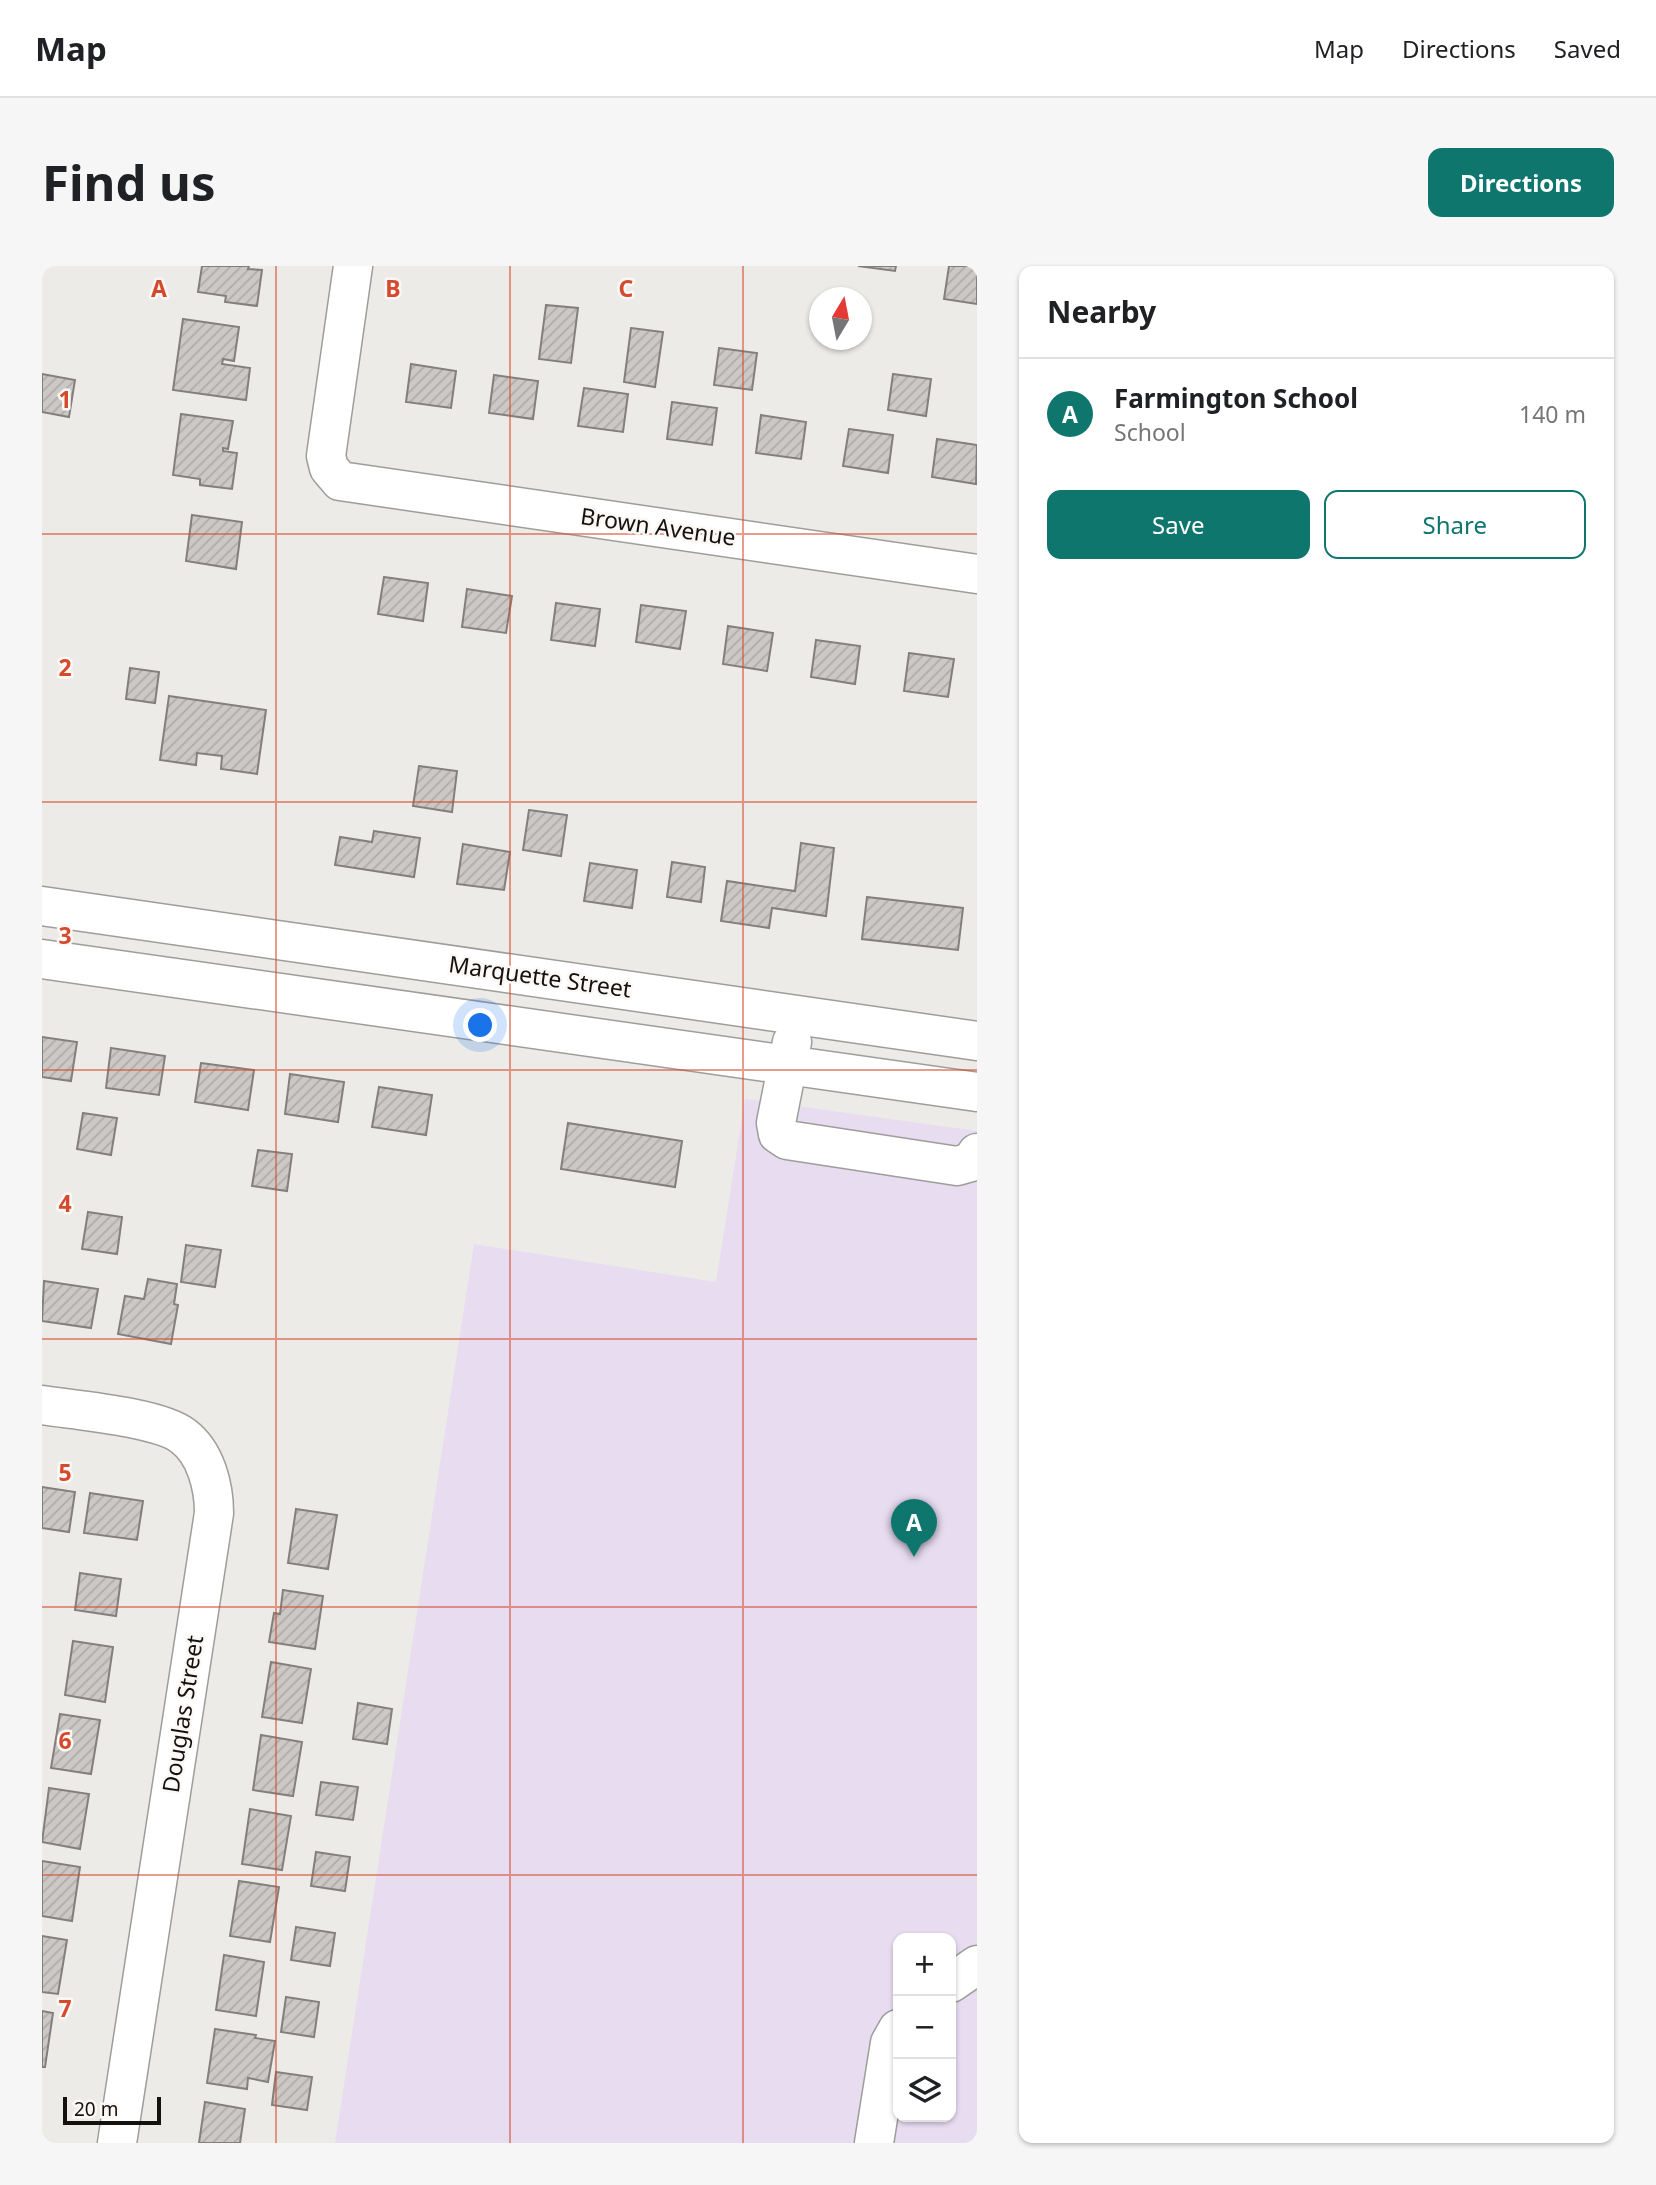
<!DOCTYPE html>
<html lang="en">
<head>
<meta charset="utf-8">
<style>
  :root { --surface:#fff; --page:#f6f6f6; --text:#202124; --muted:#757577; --line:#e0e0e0; --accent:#0f766e }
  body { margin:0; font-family:"Noto Sans",sans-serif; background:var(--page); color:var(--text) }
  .controls { position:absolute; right:21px; bottom:21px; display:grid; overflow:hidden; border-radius:14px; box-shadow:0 2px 5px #0004 }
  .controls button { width:63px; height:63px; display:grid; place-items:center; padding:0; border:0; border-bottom:2px solid var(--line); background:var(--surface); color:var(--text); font:35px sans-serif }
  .compass { position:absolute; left:767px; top:21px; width:63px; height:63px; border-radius:50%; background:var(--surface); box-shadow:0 2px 5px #0004; rotate:10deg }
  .scale { position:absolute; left:21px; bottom:18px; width:98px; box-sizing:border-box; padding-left:7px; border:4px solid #131211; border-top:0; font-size:19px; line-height:24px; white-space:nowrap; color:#131211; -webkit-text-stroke:5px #fbf8f5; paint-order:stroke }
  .you { position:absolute; left:439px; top:760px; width:24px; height:24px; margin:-18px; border:5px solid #fff; border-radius:50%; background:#1a73e8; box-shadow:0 0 0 10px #1a73e833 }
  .badge { display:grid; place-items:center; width:46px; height:46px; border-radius:50%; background:var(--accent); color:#fff; font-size:23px; font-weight:700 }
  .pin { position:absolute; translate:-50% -58px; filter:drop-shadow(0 2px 4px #0008) }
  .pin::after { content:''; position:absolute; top:37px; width:24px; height:21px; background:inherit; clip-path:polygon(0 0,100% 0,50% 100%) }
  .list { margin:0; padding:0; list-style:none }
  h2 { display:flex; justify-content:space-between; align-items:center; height:91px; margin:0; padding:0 28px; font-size:30px }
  h2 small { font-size:23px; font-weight:400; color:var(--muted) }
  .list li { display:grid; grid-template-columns:46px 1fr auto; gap:21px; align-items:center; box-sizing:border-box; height:112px; padding:0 28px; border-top:2px solid var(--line) }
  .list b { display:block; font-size:26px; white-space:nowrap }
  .list p { margin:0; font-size:23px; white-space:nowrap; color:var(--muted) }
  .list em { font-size:23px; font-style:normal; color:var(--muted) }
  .actions { display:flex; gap:14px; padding:21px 28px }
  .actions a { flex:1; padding:16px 0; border:2px solid var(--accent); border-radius:14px; text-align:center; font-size:24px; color:var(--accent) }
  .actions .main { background:var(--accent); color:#fff }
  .icon { flex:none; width:38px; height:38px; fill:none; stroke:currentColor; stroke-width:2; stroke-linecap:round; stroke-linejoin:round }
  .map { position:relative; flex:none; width:935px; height:1877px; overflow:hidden; border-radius:14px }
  header { display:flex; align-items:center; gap:42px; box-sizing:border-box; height:98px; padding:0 35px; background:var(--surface); border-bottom:2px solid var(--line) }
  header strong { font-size:33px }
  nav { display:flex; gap:38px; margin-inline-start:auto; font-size:24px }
  .intro { display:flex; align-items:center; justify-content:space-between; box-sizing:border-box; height:168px; padding:0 42px }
  h1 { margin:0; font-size:49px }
  .button { padding:18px 32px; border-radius:14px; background:var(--accent); color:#fff; font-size:24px; font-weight:700 }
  main { display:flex; gap:42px; padding:0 42px }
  aside { flex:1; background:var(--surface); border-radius:14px; box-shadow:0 2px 5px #0004 }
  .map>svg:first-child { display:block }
  .education { fill:#e8dcf1; fill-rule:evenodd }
  .building { fill:url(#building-hatch); stroke:#837f7d; stroke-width:2 }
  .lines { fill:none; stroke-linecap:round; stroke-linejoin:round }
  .minor-casing { stroke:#9f9d9a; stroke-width:41 }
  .minor { stroke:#fff; stroke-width:38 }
  .grid { fill:none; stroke:#d54a2e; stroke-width:2; stroke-opacity:0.55 }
  .labels { text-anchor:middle; stroke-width:5; stroke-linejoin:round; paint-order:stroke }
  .street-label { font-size:23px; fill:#131211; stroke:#fbf8f5 }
  .grid-label { font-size:23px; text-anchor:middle; font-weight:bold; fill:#d54a2e; stroke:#fbf8f5; stroke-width:5; stroke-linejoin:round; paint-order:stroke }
</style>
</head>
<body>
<header>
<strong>Map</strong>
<nav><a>Map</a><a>Directions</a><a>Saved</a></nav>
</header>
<div class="intro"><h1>Find us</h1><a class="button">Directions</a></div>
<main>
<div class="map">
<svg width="935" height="1877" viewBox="0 0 935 1877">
  <defs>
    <pattern id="building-hatch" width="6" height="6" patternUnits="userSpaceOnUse" patternTransform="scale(1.75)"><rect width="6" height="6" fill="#ccc8c6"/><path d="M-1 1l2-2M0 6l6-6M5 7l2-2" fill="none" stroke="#aeaba9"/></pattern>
  </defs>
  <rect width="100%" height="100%" fill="#edebe8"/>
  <path class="education" d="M703,833l232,32v1012h-642l139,-899 242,38zM856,1672h53v179h-53z"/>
  <path class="building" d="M160,0h47l-1,3 14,1 -5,36 -32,-4 1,-6 -28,-4z
    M816,0h38l-1,5z
    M907,0h28v38l-33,-5z
    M504,39l32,3 -7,55 -32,-4z
    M141,53l56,8 -5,34 -11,-2 -1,5 28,4 -4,32 -73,-10z
    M589,62l32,4 -8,55 -31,-5z
    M677,82l38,5 -5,37 -38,-5z
    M369,98l45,7 -5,37 -45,-6z
    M0,108l33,6 -6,37 -27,-5z
    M851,108l38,5 -5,37 -38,-6z
    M452,109l44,6 -5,38 -44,-6z
    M542,122l44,6 -5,38 -45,-6z
    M630,136l45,6 -5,37 -45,-6z
    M139,148l52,7 -5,28 -5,-1v3l14,2 -5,36 -32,-4v-6l-27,-4z
    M719,149l45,7 -5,37 -45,-6z
    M807,163l44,6 -5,38 -45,-7z
    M895,173l40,6 -1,39 -44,-7z
    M150,249l50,7 -6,47 -50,-8z
    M342,311l44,6 -5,38 -45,-7z
    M425,323l45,7 -6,37 -44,-6z
    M514,337l44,6 -5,37 -44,-6z
    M599,339l45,6 -6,38 -44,-7z
    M686,360l45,7 -6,38 -44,-7z
    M774,374l44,6 -5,38 -44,-7z
    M867,387l45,6 -6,38 -44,-6z
    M88,402l29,4 -4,31 -29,-4z
    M127,430l97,14 -9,64 -36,-5 1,-13 -25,-3 -1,12 -36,-5z
    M377,500l38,5 -5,41 -39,-6z
    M487,544l38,5 -6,41 -38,-6z
    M332,565l46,7 -6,39 -79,-12 5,-28 32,5z
    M759,577l33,5 -8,68 -54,-8 -3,20 -48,-7 6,-40 68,10z
    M421,578l47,8 -6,38 -47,-6z
    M630,596l33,5 -4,35 -34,-5z
    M548,597l47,7 -5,38 -48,-7z
    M825,631l96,11 -5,42 -96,-11z
    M0,771l35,5 -6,39 -29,-4z
    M69,782l54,8 -6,39 -53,-7z
    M159,797l53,7 -6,40 -53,-8z
    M248,808l54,8 -6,40 -53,-8z
    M337,821l53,8 -6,40 -54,-8z
    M41,847l34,5 -6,37 -34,-6z
    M526,857l114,18 -7,46 -114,-18z
    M216,884l34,4 -5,37 -35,-5z
    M46,946l34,5 -5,37 -35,-5z
    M144,979l35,5 -6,37 -34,-5z
    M106,1013l29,5 -3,20 4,1 -7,39 -53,-10 7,-38 19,3z
    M2,1015l54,8 -7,39 -49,-7z
    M0,1221l33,5 -6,40 -27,-4z
    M48,1227l53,8 -6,39 -53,-7z
    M254,1243l41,6 -9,54 -40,-6z
    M38,1307l41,6 -5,37 -41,-6z
    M241,1324l40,6 -8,53 -46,-7 5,-29 6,1z
    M31,1375l40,6 -8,55 -40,-7z
    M229,1396l40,7 -9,54 -40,-6z
    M316,1437l34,6 -5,35 -34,-5z
    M18,1448l40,6 -9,54 -40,-6z
    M219,1469l41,7 -9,54 -40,-6z
    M279,1516l37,5 -5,33 -37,-5z
    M7,1522l40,6 -9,55 -38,-7z
    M208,1543l41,7 -9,54 -40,-6z
    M274,1586l34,5 -5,34 -34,-5z
    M0,1595l38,6 -8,54 -30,-5z
    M197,1615l40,6 -9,55 -40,-6z
    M254,1661l39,6 -5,33 -39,-6z
    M0,1670l25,4 -9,54 -16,-2z
    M182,1689l40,7 -8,54 -40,-6z
    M244,1731l33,5 -5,35 -33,-5z
    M0,1745l11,2 -8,54h-3z
    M173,1763l41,6 -1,3 20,3 -7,41 -20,-4 -1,11 -40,-6z
    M234,1806l36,5 -5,33 -35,-5z
    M163,1836l40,7 -5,34h-41z"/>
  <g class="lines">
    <g class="minor-casing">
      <path id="minor" d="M311,0l-27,190 3,12 11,13 637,93
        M0,640l935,135
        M0,693l935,133
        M750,776l-16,81 2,11 9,6 170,26 14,-4 6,-9
        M0,1139c33,5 117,12 141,31 23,17 31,51 31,77l-97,630
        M909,1717l26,-18
        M832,1877l16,-100 8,-14"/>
    </g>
    <use href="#minor" class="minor"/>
  </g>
  <path class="grid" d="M234,0v1877M468,0v1877M701,0v1877M0,268h935M0,536h935M0,804h935M0,1073h935M0,1341h935M0,1609h935"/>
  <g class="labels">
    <g class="street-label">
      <text transform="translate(616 261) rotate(8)" y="8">Brown Avenue</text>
      <text transform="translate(498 711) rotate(8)" y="8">Marquette Street</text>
      <text transform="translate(141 1448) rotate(-81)" y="8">Douglas Street</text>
    </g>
  </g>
  <g class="grid-label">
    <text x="117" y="31">A</text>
    <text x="351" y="31">B</text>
    <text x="584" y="31">C</text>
    <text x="23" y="142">1</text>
    <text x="23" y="410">2</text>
    <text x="23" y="678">3</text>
    <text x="23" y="946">4</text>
    <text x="23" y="1215">5</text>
    <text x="23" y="1483">6</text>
    <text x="23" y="1751">7</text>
  </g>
</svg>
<div class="controls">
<button>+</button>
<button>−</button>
<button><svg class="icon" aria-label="layers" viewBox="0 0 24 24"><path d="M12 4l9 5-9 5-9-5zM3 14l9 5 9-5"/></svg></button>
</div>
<svg class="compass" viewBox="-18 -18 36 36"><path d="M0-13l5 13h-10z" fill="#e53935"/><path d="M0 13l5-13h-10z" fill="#757577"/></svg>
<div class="scale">20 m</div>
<div class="you"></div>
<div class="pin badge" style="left:872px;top:1291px">A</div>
</div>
<aside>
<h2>Nearby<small></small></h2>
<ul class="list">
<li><span class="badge">A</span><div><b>Farmington School</b><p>School</p></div><em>140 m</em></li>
</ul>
<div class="actions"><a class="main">Save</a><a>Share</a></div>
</aside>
</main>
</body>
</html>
